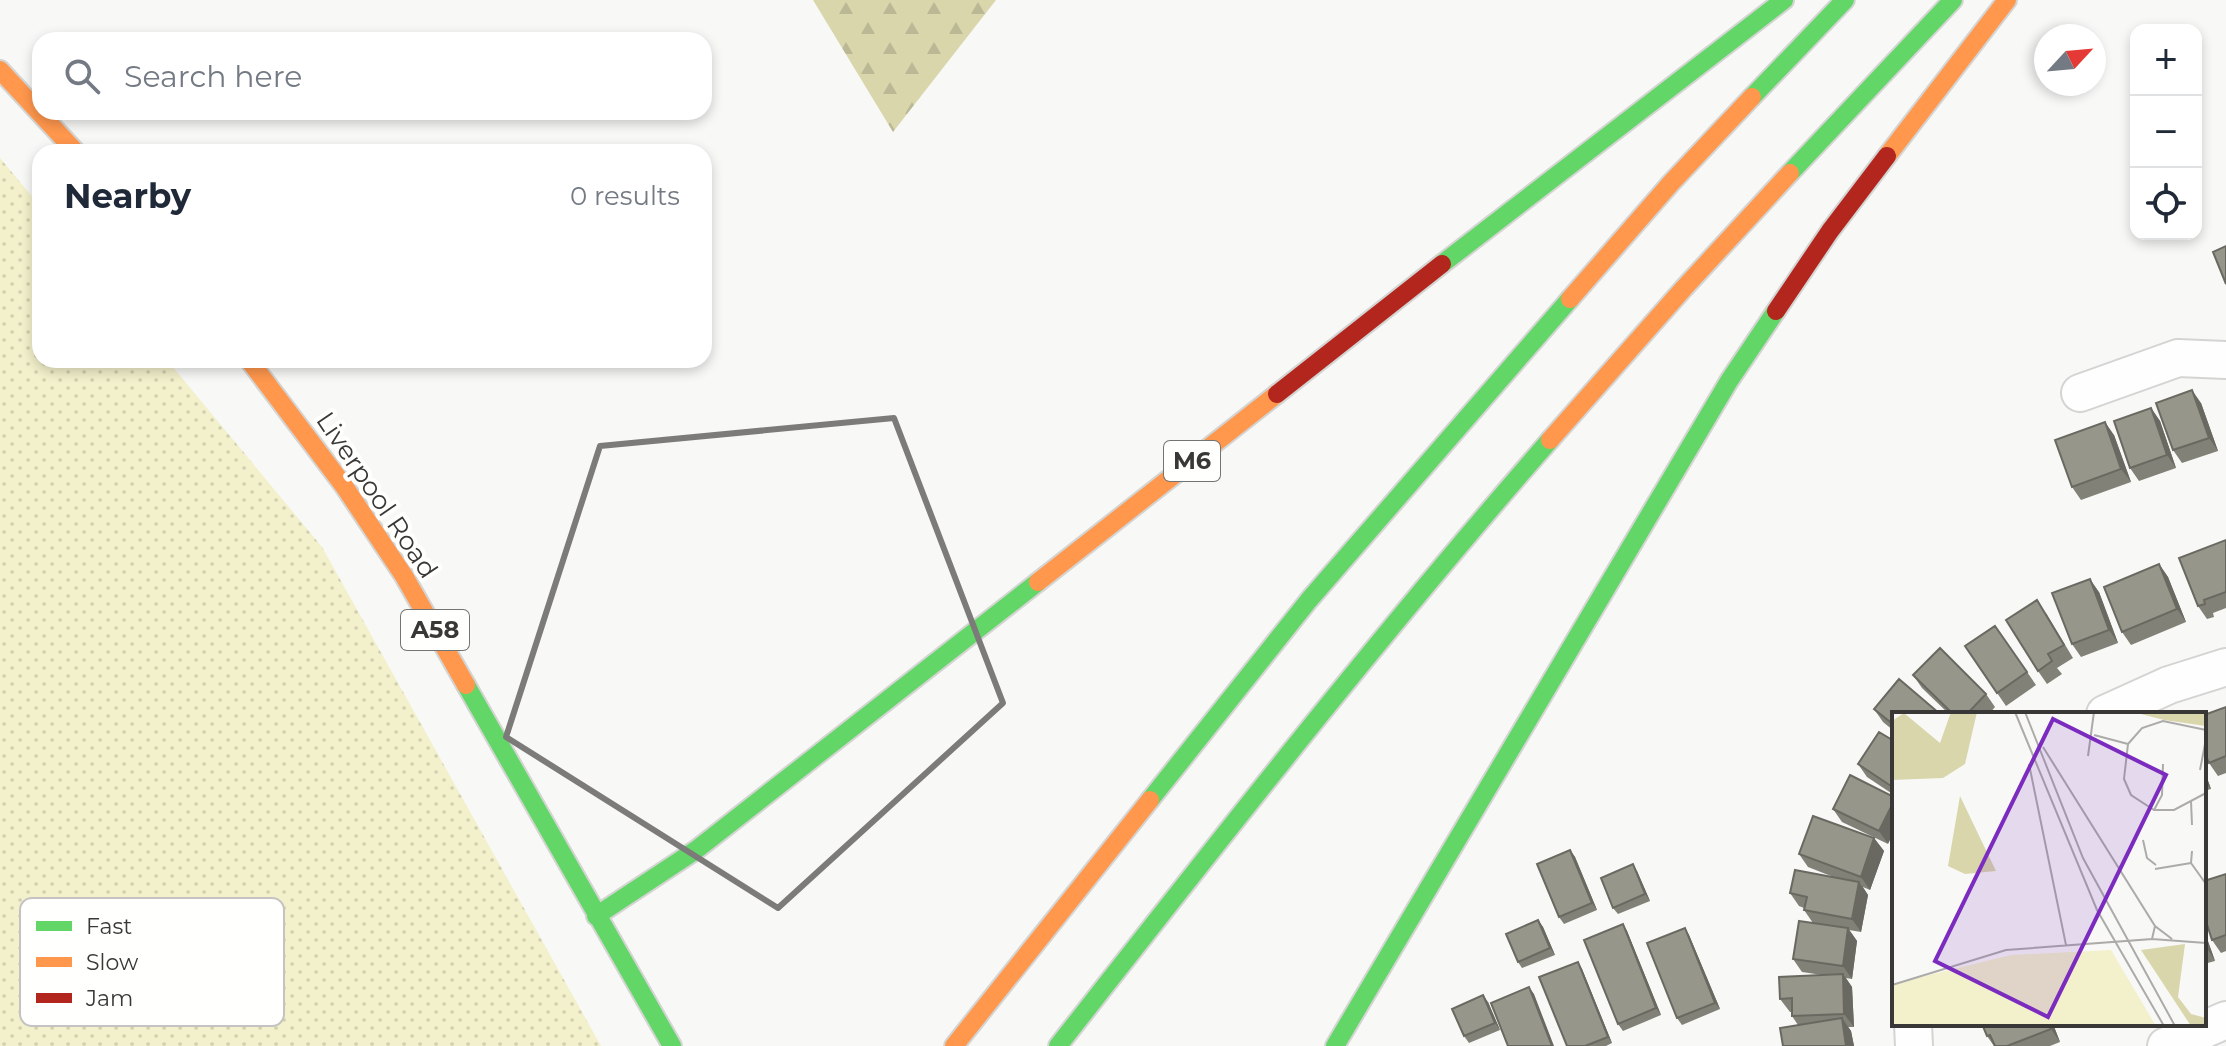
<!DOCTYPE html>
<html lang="en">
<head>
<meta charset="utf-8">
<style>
  :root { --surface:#fff; --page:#f6f6f7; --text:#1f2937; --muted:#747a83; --line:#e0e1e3 }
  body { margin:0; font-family:Montserrat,sans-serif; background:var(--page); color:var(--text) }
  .controls { position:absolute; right:24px; top:24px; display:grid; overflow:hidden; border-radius:16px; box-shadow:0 4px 12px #0003 }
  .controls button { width:72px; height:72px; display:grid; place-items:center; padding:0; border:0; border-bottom:2px solid var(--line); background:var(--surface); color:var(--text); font:40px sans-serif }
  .compass { position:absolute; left:2034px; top:24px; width:72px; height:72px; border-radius:50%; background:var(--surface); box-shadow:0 4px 12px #0003; rotate:64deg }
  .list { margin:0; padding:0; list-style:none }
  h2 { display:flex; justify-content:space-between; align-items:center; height:104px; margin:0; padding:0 32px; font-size:34px }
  h2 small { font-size:26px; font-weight:400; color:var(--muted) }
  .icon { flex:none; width:44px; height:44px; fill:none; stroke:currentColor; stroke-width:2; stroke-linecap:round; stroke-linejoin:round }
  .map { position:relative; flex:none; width:2226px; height:1046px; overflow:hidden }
  .search { position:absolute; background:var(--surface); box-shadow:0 4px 12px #0003; left:32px; top:32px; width:680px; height:88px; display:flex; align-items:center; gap:20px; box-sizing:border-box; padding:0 28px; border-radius:24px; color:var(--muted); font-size:30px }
  .panel { position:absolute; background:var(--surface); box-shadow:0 4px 12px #0003; left:32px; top:144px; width:680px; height:224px; border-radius:24px }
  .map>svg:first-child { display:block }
  .grass { fill:url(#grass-dots) }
  .forest { fill:url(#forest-firs) }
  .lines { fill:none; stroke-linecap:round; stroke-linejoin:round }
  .street-casing { stroke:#d4d4d3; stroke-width:40 }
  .fast-casing { stroke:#d4d4d3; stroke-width:22 }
  .slow-casing { stroke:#d4d4d3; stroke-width:22 }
  .jam-casing { stroke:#d4d4d3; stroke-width:22 }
  .street { stroke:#fefefe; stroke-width:36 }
  .fast { stroke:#63d668; stroke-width:18 }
  .slow { stroke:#ff974d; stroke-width:18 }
  .jam { stroke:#b3261e; stroke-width:18 }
  .wall { fill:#828177 }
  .shaded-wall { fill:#6a6961 }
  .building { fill:#97968a; stroke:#6a6961; stroke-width:2 }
  .marked { fill:none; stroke:#7c7b7a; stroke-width:6; stroke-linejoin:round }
  .labels { text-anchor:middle; stroke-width:8; stroke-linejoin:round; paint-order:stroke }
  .shield { fill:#fffffe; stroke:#747473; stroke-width:2 }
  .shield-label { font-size:24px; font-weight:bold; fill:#393837 }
  .street-label { font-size:26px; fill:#393837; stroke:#fffffe }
  .inset-road { fill:none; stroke:#acabaa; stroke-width:2 }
  .view { fill:#7b2cbf; fill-opacity:0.15; stroke:#7b2cbf; stroke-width:4 }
  .inset-edge { fill:none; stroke:#393837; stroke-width:4 }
  .key { fill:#fffffe; stroke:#c4c3c2; stroke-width:2 }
  .key-label { font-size:22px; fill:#393837 }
</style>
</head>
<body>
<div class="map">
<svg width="2226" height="1046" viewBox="0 0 2226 1046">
  <defs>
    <pattern id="grass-dots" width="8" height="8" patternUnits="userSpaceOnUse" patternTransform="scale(2)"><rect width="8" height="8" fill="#f3f1cb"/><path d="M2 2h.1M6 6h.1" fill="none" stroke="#d1cfaf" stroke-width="1.8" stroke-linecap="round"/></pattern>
    <pattern id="forest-firs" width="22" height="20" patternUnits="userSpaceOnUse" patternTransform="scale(2)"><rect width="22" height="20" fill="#d9d6ac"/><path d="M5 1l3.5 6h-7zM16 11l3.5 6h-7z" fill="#bbb895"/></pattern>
  </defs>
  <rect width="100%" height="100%" fill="#f8f8f6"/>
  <path class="grass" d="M0,158l40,48v154h127l155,187 279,499h-601z"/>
  <path class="forest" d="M813,0h183l-103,132z"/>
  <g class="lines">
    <g class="street-casing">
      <path id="street" d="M2080,393l98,-35 48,2
        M2105,714l64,-29 57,-18
        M1913,1024l1,22
        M2166,1046l60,-26"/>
    </g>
    <g class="fast-casing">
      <path id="fast" d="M1752,97l93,-97
        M1790,173l163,-173
        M1442,264l342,-264
        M466,685l206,361
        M1150,800l159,-200 261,-301
        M596,916l100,-66 342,-268
        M1058,1046c161,-205 321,-410 492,-606
        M1335,1046l394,-665 47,-70"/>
    </g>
    <g class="slow-casing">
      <path id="slow" d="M0,70l76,82
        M1887,156l120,-156
        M1570,299l101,-116 81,-86
        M249,360l95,126 60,90 62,109
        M1550,440l134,-152 106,-115
        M1038,582l239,-188
        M954,1046l196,-246"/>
    </g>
    <g class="jam-casing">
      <path id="jam" d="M1776,311l54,-80 57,-75
        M1277,394l165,-130"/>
    </g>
    <use href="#street" class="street"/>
    <use href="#fast" class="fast"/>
    <use href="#slow" class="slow"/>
    <use href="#jam" class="jam"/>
  </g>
  <path class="wall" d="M2201,403l17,48 -36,12 -9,-13z
    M2151,408l9,13 16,47 -37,13 -9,-13z
    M2114,435l17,47 -50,18 -9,-13z
    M2226,540v68l-13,5 1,4 -7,2 -9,-13z
    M2159,564l9,13 18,45 -55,23 -9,-13z
    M2099,592l19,51 -37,14 -9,-13z
    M2046,613l27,45 -16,10 5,6 -15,10 -9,-13z
    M1995,626l41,59 -30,21 -41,-60z
    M1913,675l73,19 9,13 -6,7h-40l-27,-26z
    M2226,707v66l-8,3 -9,-13z
    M1874,709l20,5v17l-11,-9z
    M1894,741v54l-27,-18 -9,-13z
    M2204,770l7,19 -7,2z
    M1850,775l38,69 -46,-22 -9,-13z
    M1874,838l10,13 -14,39 -7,-3 5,8 -7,37 -12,-2 8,11 -5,38 -6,-1 6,9 2,40h-6l3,4 3,15h-71l15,-21 -6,-9v-4h-2l-10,-13 42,-24 -20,-3 -9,-13 20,-36 -9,-13v-2l-5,-2 -9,-13 46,-15 -28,-11 -9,-13z
    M1570,850l5,7 22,53 -33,14 -5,-7z
    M1637,871l13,30 -32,13 -5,-6z
    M2226,874v77l-5,2 -9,-13z
    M1538,920l5,7 12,28 -33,13 -4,-6z
    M1623,924l4,7 34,84 -38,16 -5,-7z
    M1685,928l4,7 31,74 -38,16 -5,-7z
    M2204,930l11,31 -11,3z
    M1578,962l4,7 30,74 -6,3h-39z
    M1488,1002l12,28 -31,13 -5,-7z
    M2053,1024l7,18 -10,4h-56l-7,-10z"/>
  <path class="shaded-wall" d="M2192,390l9,13 17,48 -9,-13z
    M2151,408l9,13 16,47 -9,-13z
    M2105,422l9,13 17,47 -10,-13z
    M2159,564l9,13 18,45 -9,-13z
    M2090,579l9,13 19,51 -9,-13z
    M2204,770l7,19 -7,-9z
    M1894,801v31l-6,12 -9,-13z
    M1874,838l10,13 -14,39 -9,-13z
    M1570,850l5,7 22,53 -5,-7z
    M1633,864l4,7 13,30 -5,-7z
    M1859,882l9,13 -7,37 -9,-13z
    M1538,920l5,7 12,28 -5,-7z
    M1623,924l4,7 34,84 -5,-7z
    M1685,928l4,7 31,74 -5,-6z
    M1848,928l9,13 -5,38 -9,-13z
    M2204,930l11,31 -11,-18z
    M1578,962l4,7 30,74 -4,-6z
    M1843,974l9,13 2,40 -10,-13z
    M1529,987l5,7 20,52h-2z
    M1483,995l5,7 12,28 -5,-7z
    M1842,1018l9,13 3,15h-8z
    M2049,1024h4l7,18 -9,-13z"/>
  <path class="building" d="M2226,246v38l-13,-32z
    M2192,390l17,48 -36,12 -17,-47z
    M2151,408l16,47 -37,13 -16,-47z
    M2105,422l16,47 -49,18 -17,-47z
    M2226,540v52l-22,8 1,4 -7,2 -19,-48z
    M2159,564l18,45 -55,23 -18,-45z
    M2090,579l19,51 -37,14 -20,-51z
    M2037,600l27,45 -16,9 4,7 -14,10 -32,-51z
    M1995,626l32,46 -30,21 -32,-47z
    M1940,648l46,46 -19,20h-14l-40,-39z
    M1899,679l41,35h-46v11l-20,-16z
    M2226,707v49l-17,7 -5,-12v-36z
    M1879,732l15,9v47l-36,-24z
    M1850,775l44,22v4l-15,30 -46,-22z
    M1813,816l61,22 -13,39 -62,-23z
    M1570,850l22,53 -33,14 -22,-53z
    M1633,864l12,30 -32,14 -12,-30z
    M1795,870l64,12 -7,37 -48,-9 3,-13 -17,-4z
    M2226,874v61l-14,5 -8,-25v-34z
    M1538,920l12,28 -32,14 -12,-28z
    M1799,921l49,7 -5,38 -50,-7z
    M1623,924l33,84 -38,16 -34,-84z
    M1685,928l30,75 -38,15 -30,-75z
    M1578,962l30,75 -23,9h-18l-28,-69z
    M1843,974l1,40 -52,2v-18l-12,1 -1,-22z
    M1529,987l23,59h-44l-17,-43z
    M1483,995l12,28 -31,13 -12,-27z
    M1842,1018l4,28h-63l-3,-18z
    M1982,1024h67l2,5 -44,17h-12l-5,-11 -3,1z"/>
  <path class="marked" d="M894,418l109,285 -225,205 -272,-171 94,-291z"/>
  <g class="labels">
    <g class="shield">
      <rect x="1164" y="441" width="56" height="40" rx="6"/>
      <rect x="401" y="610" width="68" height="40" rx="6"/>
    </g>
    <g class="shield-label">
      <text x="1192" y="469">M6</text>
      <text x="435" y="638">A58</text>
    </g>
    <g class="street-label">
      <text transform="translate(377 495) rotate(56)" y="9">Liverpool Road</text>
    </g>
  </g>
  <g transform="translate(1892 712)">
    <rect width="314" height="314" fill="#f8f8f6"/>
    <path d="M219,238l45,76h-264v-38l5,-5 114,-28z" fill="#f3f1cb"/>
    <path d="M59,0h26l-12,52 -22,14 -51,2v-59l12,-8 36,30zM241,0h73v14l-42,-6zM68,84l36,75 -31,3 -17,-8zM293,232l-7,53 13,17 15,4v8h-15l-50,-76z" fill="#d9d6ac"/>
    <path class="inset-road" d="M123,0l82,198 67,116M133,0l58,146 92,168M314,18l-43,-9 -21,7 -14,16 -4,35 7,16 23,15h20l32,-17M202,23l34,9M151,35l112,179 17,13M196,44l6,-44M137,52l37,181M308,58l6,-31M299,89l1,24M262,98l8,-15 1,-31M251,128l4,18 9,7M300,139l-1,12 15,21M263,157l36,-6M260,227l54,4M314,242v28M0,273l114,-35 146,-11 3,-13"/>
    <path class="view" d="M161,7l113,56 -118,242 -113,-56z"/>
    <rect width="314" height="314" class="inset-edge"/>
  </g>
  <rect x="20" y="898" width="264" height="128" rx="12" class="key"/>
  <rect x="36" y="921" width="36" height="10" fill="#63d668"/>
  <rect x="36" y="957" width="36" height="10" fill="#ff974d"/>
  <rect x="36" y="993" width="36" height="10" fill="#b3261e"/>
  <g class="key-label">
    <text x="86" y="934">Fast</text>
    <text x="86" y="970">Slow</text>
    <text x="86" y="1006">Jam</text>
  </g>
</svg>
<div class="controls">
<button>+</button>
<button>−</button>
<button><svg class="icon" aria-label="locate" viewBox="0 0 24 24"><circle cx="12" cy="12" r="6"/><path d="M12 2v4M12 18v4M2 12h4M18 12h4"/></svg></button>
</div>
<svg class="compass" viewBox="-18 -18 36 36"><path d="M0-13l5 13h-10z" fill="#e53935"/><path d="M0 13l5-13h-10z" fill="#747a83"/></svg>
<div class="search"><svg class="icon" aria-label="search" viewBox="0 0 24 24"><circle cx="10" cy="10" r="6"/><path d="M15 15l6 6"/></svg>Search here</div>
<section class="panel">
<h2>Nearby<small>0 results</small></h2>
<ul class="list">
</ul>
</section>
</div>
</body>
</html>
